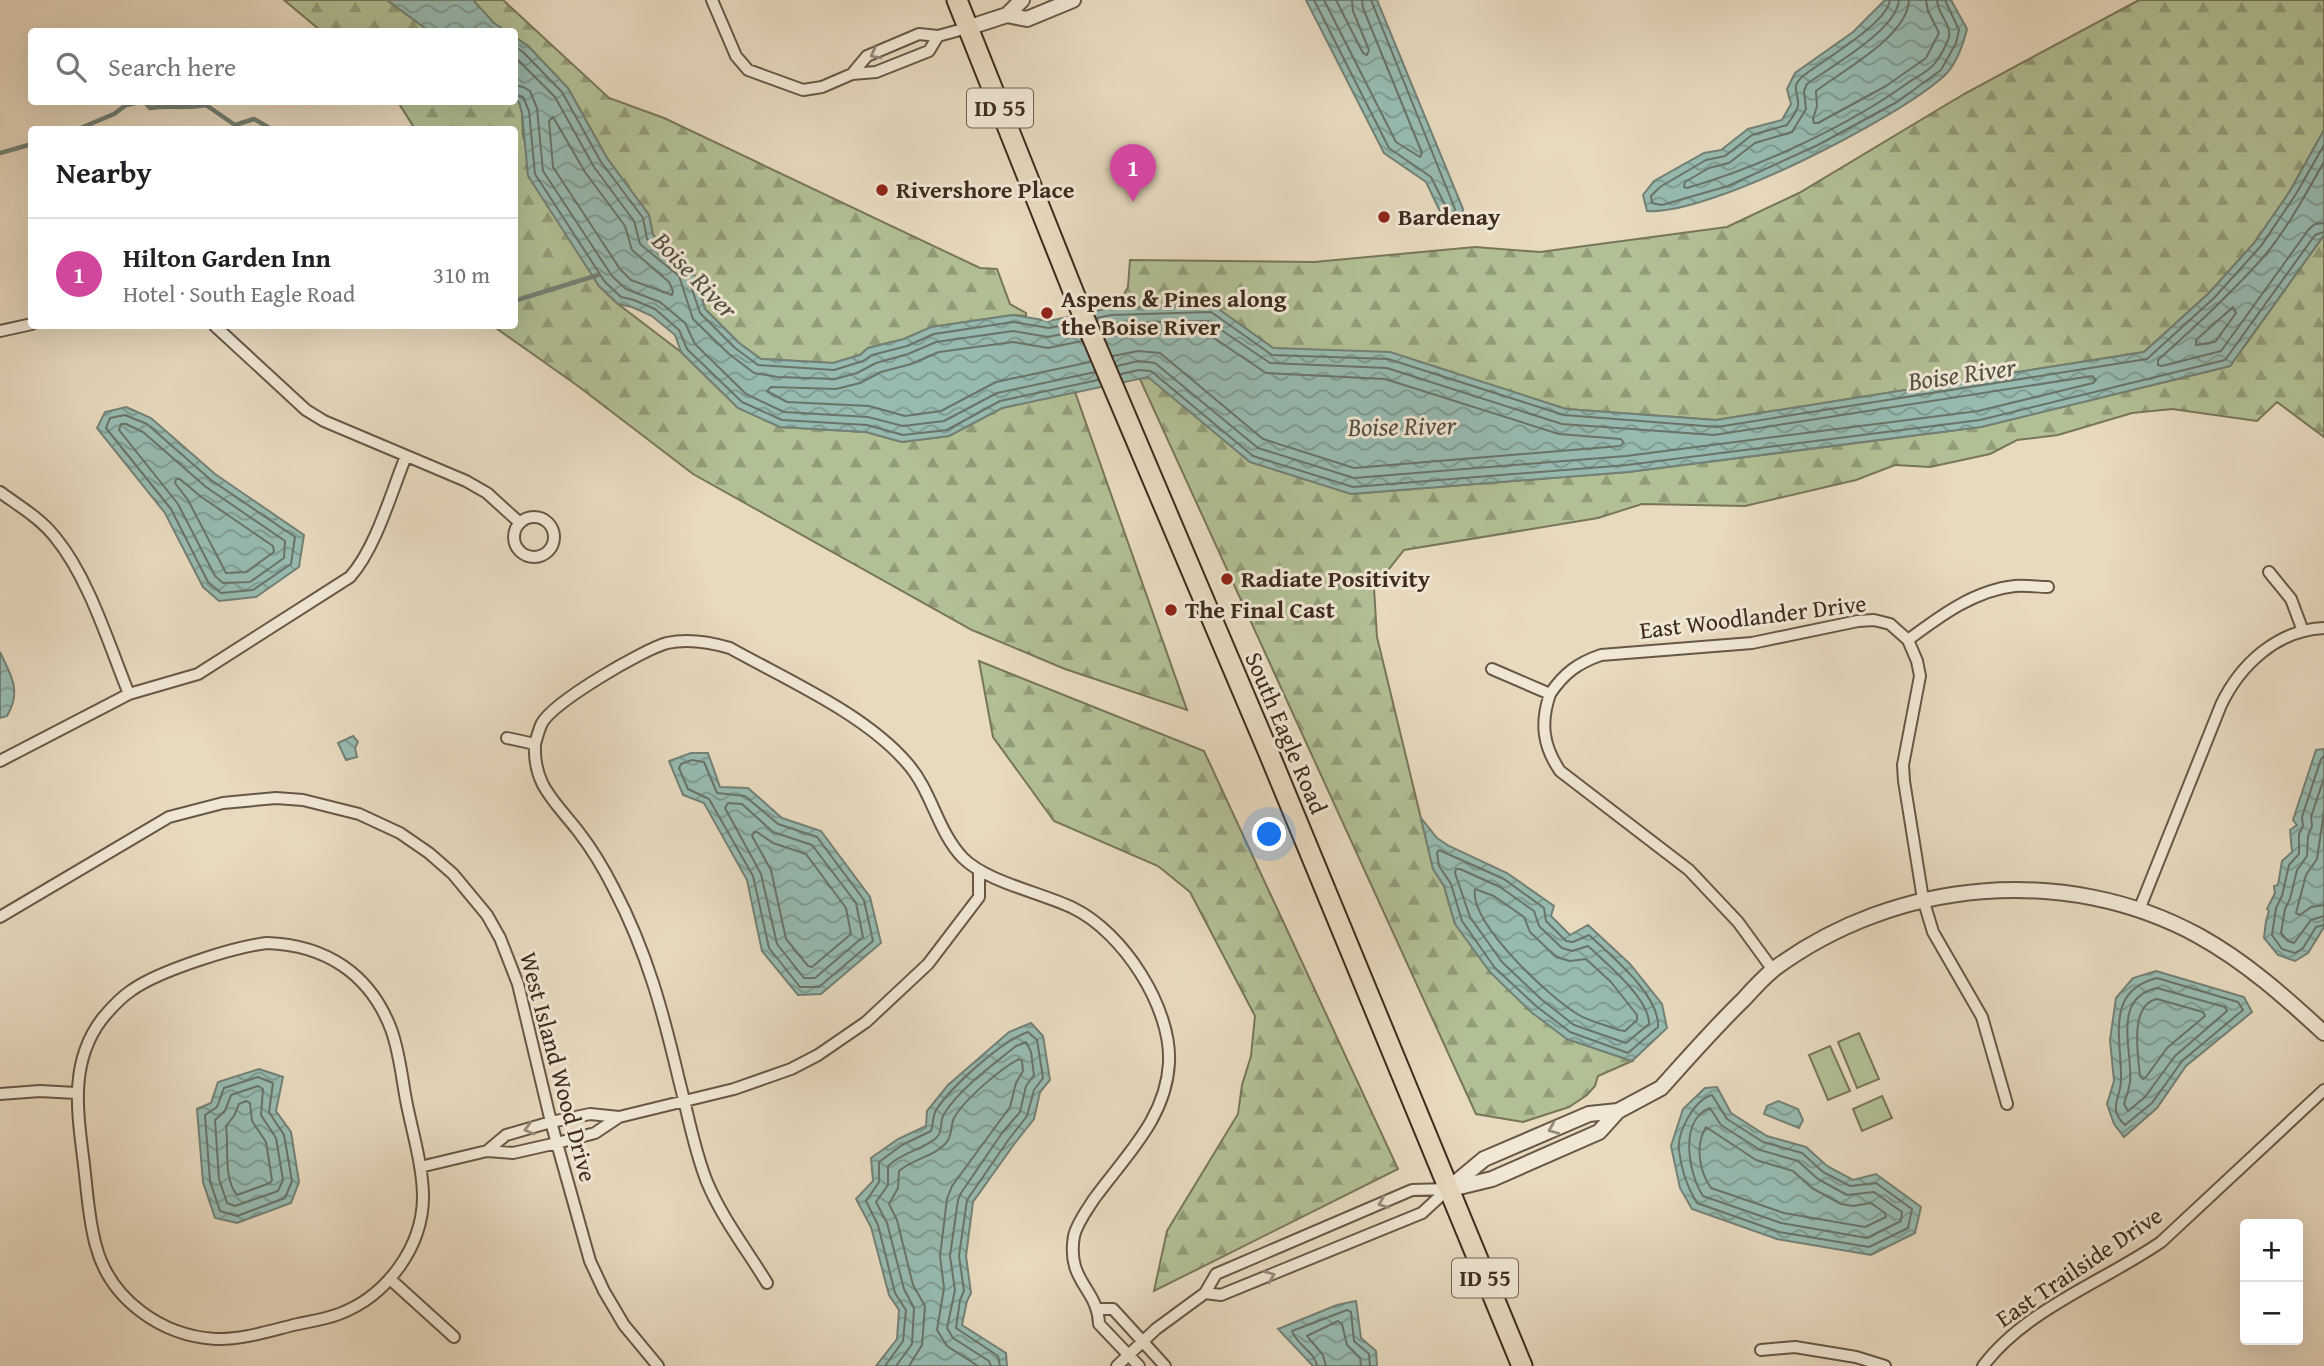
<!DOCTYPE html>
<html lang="en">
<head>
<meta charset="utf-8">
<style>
  :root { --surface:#fff; --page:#f2f2f2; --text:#202124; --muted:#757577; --line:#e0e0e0; --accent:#8f2418 }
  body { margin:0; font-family:"Gentium Book Plus",serif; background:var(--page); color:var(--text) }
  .controls { position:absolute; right:21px; bottom:21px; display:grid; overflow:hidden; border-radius:7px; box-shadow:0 7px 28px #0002 }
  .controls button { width:63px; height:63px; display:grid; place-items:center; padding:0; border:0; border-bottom:2px solid var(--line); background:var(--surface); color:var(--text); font:35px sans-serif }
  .you { position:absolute; left:1270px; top:835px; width:24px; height:24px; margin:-18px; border:5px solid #fff; border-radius:50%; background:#1a73e8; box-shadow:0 0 0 10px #1a73e833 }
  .badge { display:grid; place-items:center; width:46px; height:46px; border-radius:50%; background:var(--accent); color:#fff; font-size:23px; font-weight:700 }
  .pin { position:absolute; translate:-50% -58px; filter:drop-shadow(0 2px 4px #0008) }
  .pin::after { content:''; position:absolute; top:37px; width:24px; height:21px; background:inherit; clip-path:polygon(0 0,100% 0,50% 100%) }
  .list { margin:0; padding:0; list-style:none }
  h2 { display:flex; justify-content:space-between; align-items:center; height:91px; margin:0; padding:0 28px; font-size:30px }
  h2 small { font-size:23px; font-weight:400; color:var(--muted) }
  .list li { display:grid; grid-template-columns:46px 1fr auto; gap:21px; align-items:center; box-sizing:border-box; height:112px; padding:0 28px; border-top:2px solid var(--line) }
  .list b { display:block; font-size:26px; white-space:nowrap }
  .list p { margin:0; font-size:23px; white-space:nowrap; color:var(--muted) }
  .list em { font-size:23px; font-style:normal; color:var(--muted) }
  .icon { flex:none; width:38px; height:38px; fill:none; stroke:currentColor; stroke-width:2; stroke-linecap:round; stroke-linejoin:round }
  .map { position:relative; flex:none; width:2324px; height:1366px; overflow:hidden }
  .search { position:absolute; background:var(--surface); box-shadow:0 7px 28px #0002; left:28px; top:28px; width:490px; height:77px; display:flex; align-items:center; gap:18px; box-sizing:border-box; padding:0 24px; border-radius:7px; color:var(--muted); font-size:26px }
  .panel { position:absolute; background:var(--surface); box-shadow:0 7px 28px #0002; left:28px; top:126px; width:490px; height:203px; border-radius:7px }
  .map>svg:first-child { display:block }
  .forest { fill:url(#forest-firs); stroke:#78765a; stroke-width:2 }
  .pitch { fill:#b2c095; stroke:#78765a; stroke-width:2 }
  .water { fill:url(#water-waves); stroke:#738176; stroke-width:2 }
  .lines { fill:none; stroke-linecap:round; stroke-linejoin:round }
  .shore { stroke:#6a7368; stroke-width:2 }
  .stream { stroke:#738176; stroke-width:4.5 }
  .minor-casing { stroke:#685746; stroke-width:14 }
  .tertiary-casing { stroke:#685746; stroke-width:18 }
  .trunk-casing { stroke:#3d2b1e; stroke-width:23 }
  .minor { stroke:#f0e7d5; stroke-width:10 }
  .tertiary { stroke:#f0e7d5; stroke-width:14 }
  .trunk { stroke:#e8dabf; stroke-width:19 }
  .oneway { stroke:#96897a }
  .poi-dot { fill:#8f2418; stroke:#f0e7d5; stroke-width:2.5 }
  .labels { text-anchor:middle; stroke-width:6; stroke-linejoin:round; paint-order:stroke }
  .shield { fill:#f0e7d5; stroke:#736355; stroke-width:2 }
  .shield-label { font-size:23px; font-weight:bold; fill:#3d2b1e }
  .poi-label { font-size:24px; font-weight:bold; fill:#3d2b1e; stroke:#f0e7d5; text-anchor:start }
  .street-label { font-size:24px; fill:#3d2b1e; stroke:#f0e7d5 }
  .water-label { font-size:26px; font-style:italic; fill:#544f43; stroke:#f0e7d5 }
</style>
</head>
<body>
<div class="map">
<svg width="2324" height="1366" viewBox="0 0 2324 1366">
  <defs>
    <pattern id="forest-firs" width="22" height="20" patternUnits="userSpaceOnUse" patternTransform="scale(1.75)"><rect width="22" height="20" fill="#b2c095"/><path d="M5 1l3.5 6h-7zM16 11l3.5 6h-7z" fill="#929c79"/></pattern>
    <pattern id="water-waves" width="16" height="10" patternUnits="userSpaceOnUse" patternTransform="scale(1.75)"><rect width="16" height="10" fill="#97bbb1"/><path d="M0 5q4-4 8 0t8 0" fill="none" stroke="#7c988f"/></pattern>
  </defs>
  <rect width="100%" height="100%" fill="#e8dabf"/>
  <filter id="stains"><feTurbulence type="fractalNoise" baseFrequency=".00286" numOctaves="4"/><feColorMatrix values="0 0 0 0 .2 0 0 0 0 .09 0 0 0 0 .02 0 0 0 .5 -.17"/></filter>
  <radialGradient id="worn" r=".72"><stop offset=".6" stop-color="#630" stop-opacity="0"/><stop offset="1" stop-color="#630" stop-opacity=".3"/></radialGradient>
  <path class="forest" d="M284,0h103l42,31h-108z
    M473,0h30l106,98 55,20 316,150 17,1 13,35 16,9v3l-13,-1 -81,12 -28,12 -36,9 -8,7 -27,8 -72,-4 -22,-16 -34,-34 -5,-21 -29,-40 -18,-13 -4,-20 -42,-57 -39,-70 -40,-42 -13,-9 -1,-5c-18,-1 -30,-19 -41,-32z
    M2139,0h185v130l-34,61 -35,51 -46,51 -65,59 -428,68 -150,-11 -161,-52 -132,-9 -41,-29 -94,-12 -28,1 -4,-10 18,-4 4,-7 2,-27 184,2 161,-15 65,5 187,-25 72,-34 165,-99z
    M515,99l4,3 3,11 1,23 46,101 30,49 19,18 63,48 57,56 42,19 86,5 36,10 47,-6 53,-28 73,-16 112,318 -122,-41 -93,-39 -279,-156 -115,-88 -85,-60h21v-196l-99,-1 -17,-27h116z
    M2324,235v202l-47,-35 -20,19 -85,-12 -40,4 -74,22 -41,5 -27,14 -60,13 -35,-2 -39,15 -111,26 -103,-2 -44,14 -194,32 -30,38 3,49 56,231 11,18 11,38 112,115 65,22 -34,15 -3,10 -8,9 -18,12 -46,15 -47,-8 -337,-737h9l203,117 277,-22 353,-45 249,-61z
    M979,661l225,90 194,418 -244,122 13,-60 71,-117 4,-29 9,-29 4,-40 -65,-124 -32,-26 -104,-45 -61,-84z"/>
  <path class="pitch" d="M1859,1033l20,46 -22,9 -19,-46z
    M1830,1046l20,45 -22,9 -19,-45z
    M1882,1096l10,22 -30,13 -9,-22z"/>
  <path class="water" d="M387,0h86l21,23 12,8h-77z
    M1306,0h71l86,209 -1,17 -16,-2 -20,-42 -42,-29z
    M1885,0h66l16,29c-4,16 -11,36 -23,47 -47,43 -236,140 -297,135l-4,-16 11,-14 50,-28 17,-3 27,-21 34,-9 9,-16 -4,-15 8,-16 58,-41z
    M514,37l14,9 40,42 39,70 42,57 4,20 39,32 13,42 34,34 22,16 72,4 27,-8 8,-7 36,-9 27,-12 82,-12 36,6 61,-13 103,-3 60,43 117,4 176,57 150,11 428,-68 65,-59 46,-51 35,-51 34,-61v105l-94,131 -249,61 -353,45 -277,22 -101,-32 -102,-85 -146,31 -53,28 -47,6 -36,-10 -86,-5 -42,-19 -57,-56 -6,-17 -23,-19 -20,-9 -14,-3 -19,-18 -71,-110 -6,-63 -3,-11 -4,-3z
    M126,407l25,11 64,56 89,61 -5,32 -43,30 -37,4 -16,-14 -38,-74 -68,-85 8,-16z
    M0,652c11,24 22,38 7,64l-7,2z
    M353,736l5,6 -3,6 2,9 -11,3 -8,-17z
    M2324,749v178l-16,26 -13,8 -17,-6 -14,-17 2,-17 3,-10 -2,-2 8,-16 -1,-7 4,-1 4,-24 10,-9 -2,-22 7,-5 -4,-5 23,-70z
    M691,753h17l12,34 28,1 34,30 39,13 49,66 11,46 -60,51 -23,1 -36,-44 -15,-71 -43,-77 -21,-8 -14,-34z
    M1421,818l16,20 12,8 58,27 47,33 -3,10 19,19 18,-10 42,39 32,40 5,24 -35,33 -65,-22 -36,-27 -41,-40 -35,-48 -11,-38 -11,-17z
    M2156,971l88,26 8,15 -66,54 -29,42 -33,29 -10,-13 -7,-20 7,-23 -4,-41 6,-42 17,-20z
    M1031,1023l12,13 7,44 -10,12 -6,27 -19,24 -42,59 -7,54 5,37 -4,8 -5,24 44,28 1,13h-131l21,-27 2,-29 -10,-15 -18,-68 -15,-28 17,-18 -2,-23 27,-19 28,-13 1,-15 21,-26 61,-53z
    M259,1069l24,8 -7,34 15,21 8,50 -8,21 -54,20 -22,-5 -12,-36 -6,-73 14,-6 7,-21z
    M1717,1087l14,26 36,23 39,11 21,19 26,14 23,-6 45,33 -6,26 -44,22 -94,-16 -85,-30 -12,-21 -9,-42 12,-37 22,-21z
    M1778,1101l20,8 5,11 -4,8 -35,-14 3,-8z
    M1356,1301l5,37 15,13 1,15h-64l-35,-37 59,-24z"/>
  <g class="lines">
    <path class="shore" d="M1314,0l75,148 42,29 18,36 4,2 2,-6 -84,-209
      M1324,0l72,142 24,15 2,-4 -59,-145 -1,-8
      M1336,0l27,53 4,2 2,-5 -16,-39 -1,-11
      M1890,0c-3,24 -67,60 -87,76 -14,12 -3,18 -5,30 -1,6 -8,14 -11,19l-35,10 -27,21 -19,4 -46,27 -9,9 1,7 10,2 66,-19 90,-41 79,-43 44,-32 15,-27 3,-13 -14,-30
      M1899,0c-2,30 -69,67 -92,84l-3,7 2,18 -14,23 -37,11 -26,20 -20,5 -24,14 -1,5 3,1c71,-20 163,-63 222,-106 8,-5 20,-11 26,-19 5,-6 10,-16 13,-23 6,-14 -11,-26 -11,-40
      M1909,0c-1,36 -67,71 -93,91l1,15 -4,13 1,4h4l68,-37 40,-28 13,-25 -11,-22 -2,-11
      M514,46l9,6 39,40 39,70 42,56 4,21 39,32 14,42 35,35 23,17 76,5 29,-9 9,-6 35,-9 27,-12 79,-12 36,6 25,-5
      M514,56l41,41 39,70 40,54 6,23 39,32 14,43 36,35 25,19 24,4 57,2 22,-6 19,-10 32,-9 28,-12 77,-11 35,6 29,-6
      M514,85l9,2 7,4 7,17 6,63 69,105 14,13 34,13 25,21 10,21 51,50 38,18 84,5 35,9 41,-5 53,-28 98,-21
      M514,94l9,3 6,14 6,63 70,108 16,15 13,3 21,9 24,21 8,19 55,53 40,18 85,5 36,10 44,-5 53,-29 98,-21
      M553,117l32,55 40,54 7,24 37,32 4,9 -1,4 -41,-15 -11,-11 -67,-102 -4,-46z
      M2324,162c-18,31 -35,64 -58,92 -33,38 -70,72 -108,106v5l4,1 59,-15 88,-122 6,-5 9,-1
      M2233,307l3,6 -21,29 -19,3v-5z
      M1097,318l14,-3 100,-3 61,43 116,4 176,56 153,12 430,-68 67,-61 47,-52 35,-52 28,-49
      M1100,326l12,-3 96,-2 62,42 117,5 175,56 152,11 378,-59 4,4 -3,3 -115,28 -352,45 -272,22 -96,-30 -103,-85 -17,-2 -21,5
      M1104,336l101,-4 61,41 119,6 174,55 62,5 3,4 -4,3 -266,22 -91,-29 -103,-86 -22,-2 -25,5
      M1082,341l-34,7 -35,-6 -74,10 -28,12 -30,8 -21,11 -24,6 -65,-2 -4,4 20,11 82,4 36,10 36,-5 55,-29 94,-20
      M1121,374l18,-4 12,1 102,85 100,31 274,-22 353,-45 245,-60 90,-125 9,-3
      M125,415l22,9 64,56 84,57 -4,27 -38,26 -32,3 -13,-11 -37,-73 -65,-81 4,-10z
      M121,424h5l17,8 63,55 79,54 -1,17 -34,24 -27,1 -8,-7 -37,-72 -59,-74z
      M176,479h4l20,17 73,50 1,6 -28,20 -20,1 -38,-73 -13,-17z
      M2324,756l-3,3 -19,58 1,9 -4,8v20l-10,11 -7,31 -6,12 -4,27 10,14 13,4 8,-5 13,-21 8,-2
      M692,760l12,2 13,31 28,3 33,28 39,13 47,63 9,41 -54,46h-19l-31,-39 -16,-72 -44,-77 -21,-10 -9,-21 2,-4z
      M2324,778l-13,39 1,9 -4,10 -1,20 -10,14 -7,29 -5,10 -4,24 7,8 6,2 17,-23 13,-4
      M728,803l14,1 31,28 39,13 44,58 7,34 -48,41h-11l-27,-34 -16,-70 -36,-66z
      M2324,811l-7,48 -11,16 -10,38 4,2 11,-8 13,-2
      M754,832h3l16,11 33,11 40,54 5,26 -39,33 -4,-1 -22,-27 -15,-69 -19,-34z
      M1439,850l65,29 40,29 2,13 20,20 7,1 16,-7c22,21 71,60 69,92l-30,26 -58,-21 -34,-26 -41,-38 -33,-47 -11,-37 -12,-18 -2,-13z
      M1456,869h4l40,18 34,24 5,15 23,22 10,3 16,-5c17,16 62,53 61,78l-23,19 -52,-18 -33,-26 -39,-37 -32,-45 -15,-44z
      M1475,889l19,7 30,21 6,15 26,25 14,4 16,-2 25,23 26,33v5l-12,11 -6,-1c-13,-5 -28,-8 -40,-15 -29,-17 -110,-92 -104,-126z
      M2157,978l81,24 5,8 -61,51 -30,42 -27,22c-18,-17 -4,-27 -4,-45 1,-40 -17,-89 36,-102z
      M2157,988l68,19 2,4 -52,45 -30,41 -17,14 -4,-7c2,-7 5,-14 6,-22 3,-32 -19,-84 27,-94z
      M2157,999l46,13 2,4 -38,32 -21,29 -3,2 -3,-3c-2,-22 -11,-71 17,-77z
      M258,1077l15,6 -4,29 15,23 8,46 -7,17 -48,18 -17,-5 -10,-30 -5,-66 12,-8 7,-19z
      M258,1086l5,3 -2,26 15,23 7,42 -5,11 -43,15 -8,-3 -8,-24 -4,-59 10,-9 6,-16z
      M1712,1095l15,24 36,23 39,11 21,19 27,14 26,-3 36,26 -4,19 -39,19 -90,-15 -82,-29c-10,-16 -16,-34 -18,-53 -2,-18 15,-50 33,-55z
      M246,1101l4,2 2,18 14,21 6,38 -2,3 -33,12c-14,-16 -8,-49 -11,-69l8,-10 5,-12z
      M1710,1108l11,17 39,25 38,11 20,18 29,16 27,-3 28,20 -1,9 -34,17 -86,-15 -78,-27c-14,-21 -25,-76 7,-88z
      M1706,1127l50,33 37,11 19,17 29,16 12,2 18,-3 14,10 1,4 -21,10 -81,-14 -73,-25c-12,-17 -16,-43 -5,-61z
      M885,1366l18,-25 3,-31 -11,-17 -17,-68 -12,-24 13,-19v-20l23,-17 29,-14c3,-7 1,-14 5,-21 16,-24 65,-69 92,-78l9,8 6,38 -9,12 -7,26 -18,23 -42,61 -8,56 5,35 -4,9 -4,28 42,28 2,10
      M896,1366l16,-22 2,-36 -10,-19 -17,-66 -11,-21 12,-17v-19c14,-13 32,-16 47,-27 9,-7 4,-17 9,-25 15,-25 50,-50 72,-68l10,-4 5,10 3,23 -8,11 -6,26 -18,21 -41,60 -3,7 -8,56 5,34 -8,38 6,10 36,23 2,5
      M909,1366l13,-21 3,-39 -12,-21 -16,-65 -8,-16 9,-16 1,-17c13,-12 35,-14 47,-28 7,-8 4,-17 8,-25 10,-18 47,-50 65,-59l3,2 1,10 -7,12 -6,24 -58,79 -5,13 -7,57 4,32 -7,42 10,16 31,20
      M1317,1366c-2,-14 -20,-21 -25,-35l55,-21 4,2 3,29 15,13 1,12
      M1326,1366l-3,-11 -16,-19 31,-15 4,3 5,21 13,13 1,8"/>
    <path class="stream" d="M145,102l5,6c20,-3 35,1 56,-3l29,20 19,-6 19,11
      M76,130l38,-16 12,-9 15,-3
      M0,153l32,-9
      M514,301l84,-26"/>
    <g class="minor-casing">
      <path id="minor" d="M712,0l24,56 12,14 55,20 19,-3 30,-13
        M938,36l-9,15 -53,21 -24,2 15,-18 52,-22 19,2 29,-8
        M215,326l91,84 18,11 142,60 21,12 33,30
        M0,331l32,-7
        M0,492c19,14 40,26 55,45 34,41 54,108 74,157
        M514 537a20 20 0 1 1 40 0a20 20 0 1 1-40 0Z
        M2269,572l22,27 12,32
        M1908,640c32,-24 67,-50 107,-54 11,-1 23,1 33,1
        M1492,669l58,25c14,-21 28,-31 51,-39l151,-12 106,-22 16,-1 16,4 18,16 9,21 3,15 -17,89 1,16 19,118 10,33 49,85 25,87
        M1550,694c-10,29 -7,52 10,77l129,99 49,52 35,48
        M507,738l28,6c-2,41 19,56 43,87 14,18 26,38 36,58 33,63 49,123 65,191 9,34 15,70 28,102 15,36 40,68 60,101
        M535,744c2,-7 4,-15 7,-21 13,-22 100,-73 125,-80 22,-5 43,-1 63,5 57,32 135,66 177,115 25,28 30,68 56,95 24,24 79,35 110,50 50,24 99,100 96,155 -3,56 -44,93 -75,136 -7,11 -17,24 -20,37 -8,46 24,52 25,88l40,42
        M0,761l129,-67 69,-20 152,-97c26,-29 41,-84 56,-121
        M2139,910l82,-205c19,-40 56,-75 103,-77
        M0,917l169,-100 54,-14 53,-5 27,2 56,14 41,19 29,20 24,21 34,41 13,23 18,46 33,138 39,139 14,30 20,34 34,41
        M267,943c59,2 103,31 124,86 9,24 11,52 16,76 6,29 15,59 16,89 1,52 -36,102 -84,120 -13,5 -27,7 -41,10 -26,6 -55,16 -82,15 -55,-3 -106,-40 -120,-93 -8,-28 -9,-59 -13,-89 -6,-48 -13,-96 19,-138 9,-11 18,-21 30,-29 27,-19 101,-43 135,-47z
        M0,1094l40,-3 36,2
        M619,1117l-24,16 -38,10 -44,10 -26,-2 19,-16 45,-13 39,-8 29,3 115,-28 57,-20 27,-14 48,-33 62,-58 51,-67v-26
        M420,1167l67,-16
        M390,1279l64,58
        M1205,1293l16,2 201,-82 26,-24
        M1099,1309h14l52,57
        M1761,1350l34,-3 61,10 29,9
        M1117,1366l39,-37 49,-36 11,-19 196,-84 36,-1
        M1983,1366c43,-57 120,-84 178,-124l163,-152"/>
    </g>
    <g class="tertiary-casing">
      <path id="tertiary" d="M1022,0l-15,15 20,4 46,-19
        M967,28l40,-13
        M1448,1189l36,-30 105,-45 29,-3 43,-23c27,-30 54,-61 83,-89 9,-10 19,-21 30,-30 121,-90 292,-106 425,-33 47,26 86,61 125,97
        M1451,1189l41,-10 107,-47 19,-21"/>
    </g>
    <g class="trunk-casing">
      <path id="trunk" d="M957,0l120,301 191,450 254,615"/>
    </g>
    <use href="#minor" class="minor"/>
    <use href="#tertiary" class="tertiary"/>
    <use href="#trunk" class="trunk"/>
  </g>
  <defs><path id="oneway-chevron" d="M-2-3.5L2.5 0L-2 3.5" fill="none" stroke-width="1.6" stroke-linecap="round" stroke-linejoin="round" transform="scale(1.75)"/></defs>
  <g class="oneway">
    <use href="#oneway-chevron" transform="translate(875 54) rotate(152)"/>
    <use href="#oneway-chevron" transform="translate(529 1129) rotate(164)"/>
    <use href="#oneway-chevron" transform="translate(1553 1129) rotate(157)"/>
    <use href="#oneway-chevron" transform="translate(1383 1203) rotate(157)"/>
    <use href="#oneway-chevron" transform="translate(1270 1276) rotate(-22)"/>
  </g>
  <g class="poi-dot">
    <circle cx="882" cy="190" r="7"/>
    <circle cx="1384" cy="217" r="7"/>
    <circle cx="1047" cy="313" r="7"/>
    <circle cx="1227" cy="579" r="7"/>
    <circle cx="1171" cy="610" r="7"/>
  </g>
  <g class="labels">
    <g class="shield">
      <rect x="967" y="88.5" width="66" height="39" rx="5"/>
      <rect x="1452" y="1258.5" width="66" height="39" rx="5"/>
    </g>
    <g class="shield-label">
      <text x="1000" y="116">ID 55</text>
      <text x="1485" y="1286">ID 55</text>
    </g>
    <g class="poi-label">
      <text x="896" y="198">Rivershore Place</text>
      <text x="1398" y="225">Bardenay</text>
      <text x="1061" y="307">Aspens &amp; Pines along<tspan x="1061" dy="28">the Boise River</tspan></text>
      <text x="1241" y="587">Radiate Positivity</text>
      <text x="1185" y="618">The Final Cast</text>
    </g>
    <g class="street-label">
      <text transform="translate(1753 617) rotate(-7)" y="8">East Woodlander Drive</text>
      <text transform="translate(1286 733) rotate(67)" y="8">South Eagle Road</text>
      <text transform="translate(558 1067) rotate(75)" y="8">West Island Wood Drive</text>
      <text transform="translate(2079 1267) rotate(-34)" y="8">East Trailside Drive</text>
    </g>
    <g class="water-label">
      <text transform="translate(695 275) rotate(46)" y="9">Boise River</text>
      <text transform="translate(1962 374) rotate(-8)" y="9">Boise River</text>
      <text transform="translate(1402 426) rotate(-1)" y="9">Boise River</text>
    </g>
  </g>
  <rect width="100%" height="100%" filter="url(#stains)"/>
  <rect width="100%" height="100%" fill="url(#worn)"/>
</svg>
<div class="controls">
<button>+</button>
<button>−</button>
</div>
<div class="you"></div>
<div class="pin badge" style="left:1133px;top:202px;background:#d1479c">1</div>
<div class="search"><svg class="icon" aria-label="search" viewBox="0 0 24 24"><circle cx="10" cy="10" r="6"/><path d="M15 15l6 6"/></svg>Search here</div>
<section class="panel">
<h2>Nearby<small></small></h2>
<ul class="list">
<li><span class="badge" style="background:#d1479c">1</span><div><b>Hilton Garden Inn</b><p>Hotel · South Eagle Road</p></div><em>310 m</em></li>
</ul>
</section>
</div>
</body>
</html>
